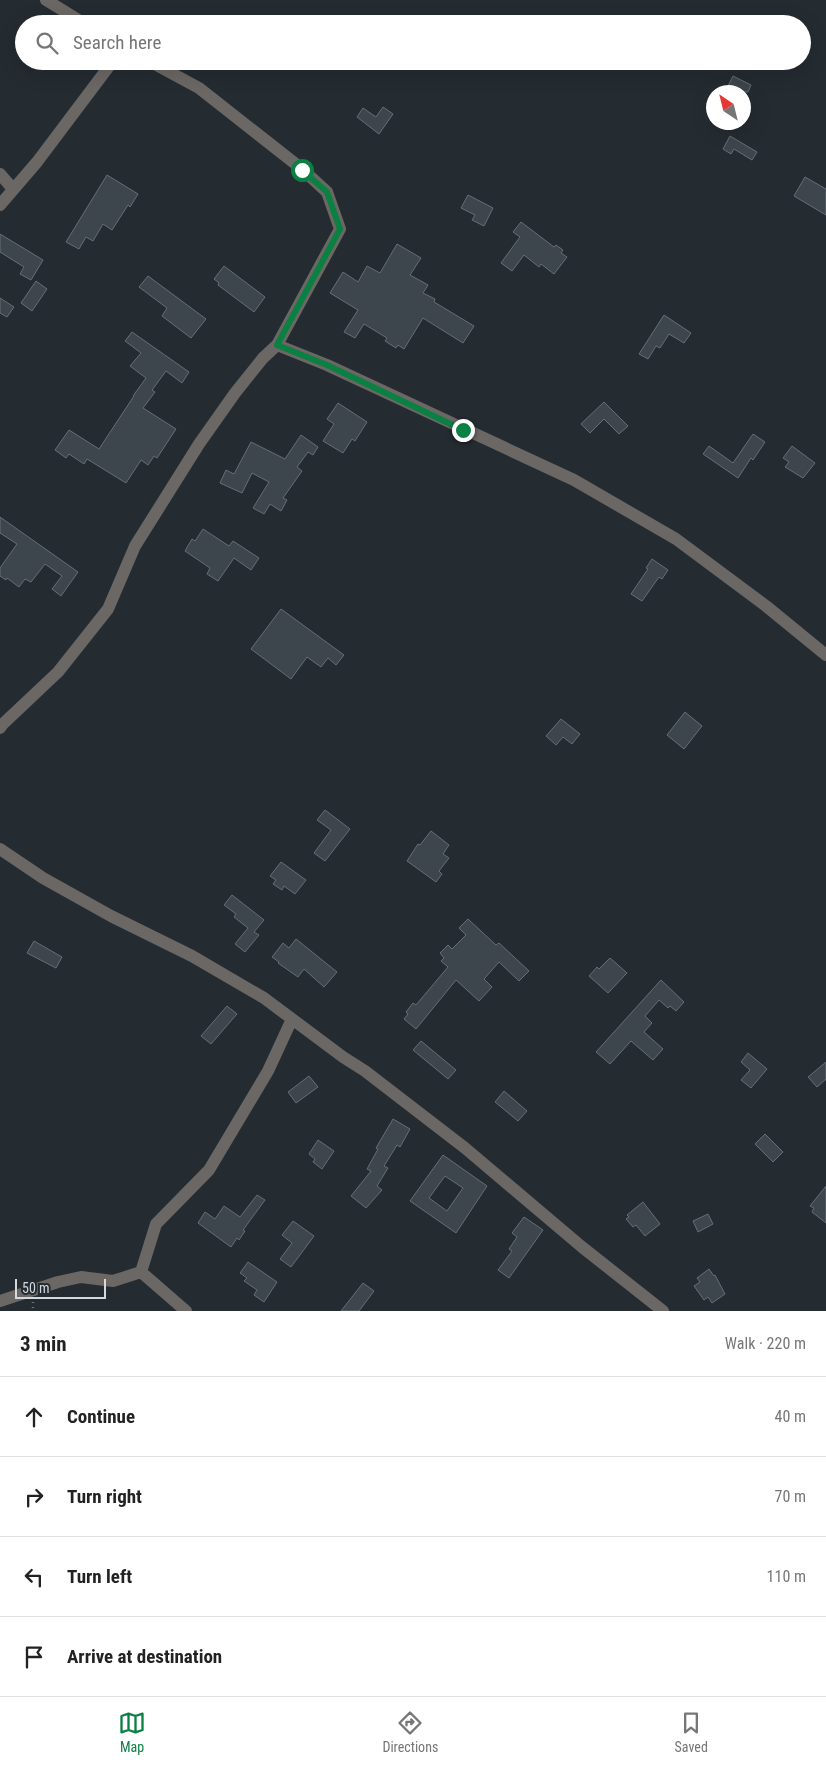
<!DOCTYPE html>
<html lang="en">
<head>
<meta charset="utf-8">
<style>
  :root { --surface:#fff; --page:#f2f2f2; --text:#222; --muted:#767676; --line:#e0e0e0; --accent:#0b8043 }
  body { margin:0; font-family:"Roboto Condensed",sans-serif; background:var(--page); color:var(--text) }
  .compass { position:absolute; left:706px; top:85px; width:45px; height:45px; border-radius:50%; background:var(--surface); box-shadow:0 5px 20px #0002; rotate:325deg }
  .scale { position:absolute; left:15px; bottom:12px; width:91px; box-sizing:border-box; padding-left:5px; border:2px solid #d4d9dd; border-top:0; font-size:14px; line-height:18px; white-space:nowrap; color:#d4d9dd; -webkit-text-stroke:4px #242b31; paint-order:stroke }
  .stop { position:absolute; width:15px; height:15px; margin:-11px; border:4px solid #0b8043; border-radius:50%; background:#fff }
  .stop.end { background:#0b8043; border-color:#fff; box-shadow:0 1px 5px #0008 }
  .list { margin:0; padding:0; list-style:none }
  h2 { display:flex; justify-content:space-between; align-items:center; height:65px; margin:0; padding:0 20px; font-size:21px }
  h2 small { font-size:16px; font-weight:400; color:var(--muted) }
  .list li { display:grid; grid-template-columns:32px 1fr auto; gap:15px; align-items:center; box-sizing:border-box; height:80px; padding:0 20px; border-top:1px solid var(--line) }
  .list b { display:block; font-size:19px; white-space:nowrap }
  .list em { font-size:16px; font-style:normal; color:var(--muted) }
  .icon { flex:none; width:28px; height:28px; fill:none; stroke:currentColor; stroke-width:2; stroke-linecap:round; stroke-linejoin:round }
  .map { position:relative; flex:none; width:826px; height:1311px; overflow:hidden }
  .search { position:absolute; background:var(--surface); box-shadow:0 5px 20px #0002; left:15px; right:15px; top:15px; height:55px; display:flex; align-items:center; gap:12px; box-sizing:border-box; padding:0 18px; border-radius:28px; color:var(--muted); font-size:19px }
  .sheet { height:385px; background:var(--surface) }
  nav { display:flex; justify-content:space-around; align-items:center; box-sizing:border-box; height:70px; border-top:1px solid var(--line); background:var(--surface); font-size:14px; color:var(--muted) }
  nav a { display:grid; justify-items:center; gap:2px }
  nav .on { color:var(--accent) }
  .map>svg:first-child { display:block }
  .building { fill:#3e464d; stroke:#666e76; fill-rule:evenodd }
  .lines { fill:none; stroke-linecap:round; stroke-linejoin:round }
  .path { stroke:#70767b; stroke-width:2.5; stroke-dasharray:1 4; stroke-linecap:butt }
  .minor { stroke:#6b6764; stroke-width:12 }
  .route { stroke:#0b8043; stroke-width:6 }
</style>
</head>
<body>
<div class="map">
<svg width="826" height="1311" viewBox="0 0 826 1311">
  <rect width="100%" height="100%" fill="#242b31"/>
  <path class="building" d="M733,76l18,9 -3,7h-23z
    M383,107l10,7 -14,20 -22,-17 6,-9 13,9z
    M730,136l27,16 -5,8 -18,-11 -3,5 -8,-5z
    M107,175l31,19 -8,13 -2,-2 -16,25 -9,-6 -10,17 -7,-4 -7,12 -13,-7z
    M805,177l21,12v26l-32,-19z
    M468,195l25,13 -9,18 -12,-6 3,-5 -14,-7z
    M521,222l33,25 2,-2 7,5 -2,3 6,4 -13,17 -13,-10 -2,3 -15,-12 -12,16 -11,-8 19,-26 -7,-5z
    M0,234l43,26 -12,20 -11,-6 4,-7 -24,-15z
    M397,244l24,14 -11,17 18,10 -5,8 12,6 -1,3 40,24 -11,17 -40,-25 -19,31 -6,-4 -2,3 -11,-7 2,-3 -23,-14 -9,14 -11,-6 14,-22 -28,-17 13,-21 15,10 9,-16 13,7z
    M224,266l41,31 -11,15 -36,-27 1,-2 -5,-4z
    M148,276l58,43 -15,19 -29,-22 5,-8 -28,-21z
    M36,281l11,8 -15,22 -11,-8z
    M0,298l14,9 -7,10 -7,-4z
    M664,315l27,18 -7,10 -15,-9 -9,14 -4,-2 -8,13 -9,-5z
    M132,332l57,40 -7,11 -16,-12 -14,19 3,2 -12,16 33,21 -19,29 -3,-2 -6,9 -7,-5 -15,23 -39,-24 -3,5 -15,-10 -3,4 -11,-8 14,-20 30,19 35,-53h-1l13,-18 -16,-12 11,-13 -16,-12z
    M604,402l24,24 -9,8 -15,-15 -14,14 -9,-9z
    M338,403l29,19 -12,19 -3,-2 -9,14 -20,-12 11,-17 -7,-5z
    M753,434l12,8 -12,18 -2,-2 -13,20 -35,-24 6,-8 24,17z
    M301,435l17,12 -5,8 -5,-3 -11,15 5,4 -19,27 4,2 -6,11 -11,-7 -6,10 -11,-6 16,-26 -17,-9 -10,20 -22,-10 6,-13 8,4 17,-32 34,17z
    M792,446l23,17 -12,15 -18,-11 4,-5 -6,-4z
    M0,517l78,55 -17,24 -9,-7 10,-13 -17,-12 -14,18 -6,-3 -6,8 -12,-9 -1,2 -6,-4v-8l17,-24 -17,-11z
    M203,529l26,17 4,-5 26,17 -8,12 -17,-12 -16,23 -11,-7 3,-6 -25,-17 7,-12 3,2z
    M652,559l16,11 -6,9 -3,-2 -17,24 -11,-7 17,-25 -2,-1z
    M281,609l63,46 -8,10 -8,-7 -7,9 -14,-10 -16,22 -40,-30z
    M685,712l17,14 -18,23 -17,-14z
    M561,719l19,15 -8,10 -9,-7 -7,8 -10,-9z
    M325,810l25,19 -25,32 -11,-8 17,-23 -14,-10z
    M431,831l18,14 -6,9 6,4 -10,13 3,3 -6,8 -29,-21 11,-17 2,1z
    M281,862l25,18 -11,14 -11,-8 -2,4 -9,-6 3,-4 -6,-4z
    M232,895l32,25 -10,12 5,3 -14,17 -10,-8 13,-16 -14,-11 2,-3 -12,-9z
    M468,919l28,26 3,-2 30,28 -10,10 -20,-19 -15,17 8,8 -13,14 -23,-21 -40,49 -12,-10 4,-5 -2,-2 7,-9 3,2 32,-38 -7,-6 3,-3 -4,-5 8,-8 4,4 14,-14 -7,-7z
    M296,939l41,33 -13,15 -20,-18 -6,8 -20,-14 1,-1 -7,-5 11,-14 6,5z
    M34,941l28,16 -6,11 -29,-15z
    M610,958l17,15 -19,20 -19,-17 8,-9 2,2z
    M661,980l23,22 -8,9 -6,-5 -2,2 -9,-8 -14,16 7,7 -8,9 19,17 -10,11 -22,-19 -21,23 -14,-12z
    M227,1006l10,8 -26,30 -10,-8z
    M421,1041l35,29 -8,9 -35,-29z
    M748,1053l19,16 -16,19 -10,-8 9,-10 -9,-8z
    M826,1062v17l-9,8 -9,-10z
    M309,1076l9,11 -22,16 -8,-11z
    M504,1091l23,20 -9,10 -23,-19z
    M393,1119l17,10 -10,18 -3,-2 -13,21 4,2 -11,18 5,4 -16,18 -15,-12 20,-25 -4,-2 11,-20 -2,-1z
    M765,1134l18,18 -10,10 -18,-18z
    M318,1140l16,11 -12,18 -9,-7 2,-3 -6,-5z
    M443,1155l44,31 -31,47 -46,-32zM445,1176l18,12 -16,23 -18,-13z
    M826,1186v37l-14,-11 2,-4 -4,-2z
    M257,1195l8,5 -22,30 2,1 -6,9 -2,-2 -6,9 -33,-24 7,-11 10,7 9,-13 16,11z
    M643,1202l17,22 -15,12 -9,-11 -3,2 -7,-8 3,-2 -2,-2z
    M708,1214l5,10 -15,8 -5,-11z
    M524,1217l19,13 -34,48 -11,-8 14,-19 -3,-2 8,-12 -5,-4z
    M293,1221l21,15 -23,31 -11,-8 12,-16 -10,-8z
    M248,1262l29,20 -13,20 -10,-7 3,-5 -13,-9 3,-3 -7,-5z
    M709,1269l5,7 1,-1 10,19 -13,9 -4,-6 -4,3 -10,-14 6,-4 -3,-4z
    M363,1283l11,8 -15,20h-18z"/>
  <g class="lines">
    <path class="path" d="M33,1302v9"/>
    <path class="minor" d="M46,0l39,24
      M0,174l13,15
      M0,205l37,-43 76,-101
      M277,345l50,20 247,115 102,59 90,67 60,49
      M0,728l3,-4 55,-52 50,-63 27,-63 64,-102 36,-51 28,-35 14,-13 63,-116 -13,-37 -25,-23 -103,-81 -50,-27
      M0,849l43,29 68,38 81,40 72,42 79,59 22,14 100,77 117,99 81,64
      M141,1272l15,-48 53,-54 59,-99 24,-52
      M0,1301l58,-19 23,-5 32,4 28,-9 45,39"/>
  </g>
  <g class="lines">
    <path class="route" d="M302,170l25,22 13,37 -63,116 50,20 136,65"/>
  </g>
</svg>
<svg class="compass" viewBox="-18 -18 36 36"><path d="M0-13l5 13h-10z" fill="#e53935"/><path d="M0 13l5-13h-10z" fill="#767676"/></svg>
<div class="scale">50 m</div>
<div class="stop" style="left:302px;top:170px"></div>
<div class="stop end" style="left:463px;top:430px"></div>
<div class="search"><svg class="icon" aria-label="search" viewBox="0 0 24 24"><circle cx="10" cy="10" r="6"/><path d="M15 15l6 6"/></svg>Search here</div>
</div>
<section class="sheet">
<h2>3 min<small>Walk · 220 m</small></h2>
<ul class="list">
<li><svg class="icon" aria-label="ahead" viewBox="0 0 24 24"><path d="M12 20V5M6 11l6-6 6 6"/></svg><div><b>Continue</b></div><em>40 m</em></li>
<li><svg class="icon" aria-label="right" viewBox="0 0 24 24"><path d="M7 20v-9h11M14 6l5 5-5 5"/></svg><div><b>Turn right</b></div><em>70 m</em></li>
<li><svg class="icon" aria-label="left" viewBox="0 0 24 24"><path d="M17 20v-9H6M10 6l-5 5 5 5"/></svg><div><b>Turn left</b></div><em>110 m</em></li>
<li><svg class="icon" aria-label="arrive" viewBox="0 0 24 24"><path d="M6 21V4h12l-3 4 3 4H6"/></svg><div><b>Arrive at destination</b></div></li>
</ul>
</section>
<nav>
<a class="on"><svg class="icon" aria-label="map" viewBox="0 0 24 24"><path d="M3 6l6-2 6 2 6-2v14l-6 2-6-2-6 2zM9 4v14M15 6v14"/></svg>Map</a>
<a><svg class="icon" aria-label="directions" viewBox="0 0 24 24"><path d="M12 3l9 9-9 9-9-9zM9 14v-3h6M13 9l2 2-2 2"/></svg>Directions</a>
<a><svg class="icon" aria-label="saved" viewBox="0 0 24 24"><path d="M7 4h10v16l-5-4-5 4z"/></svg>Saved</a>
</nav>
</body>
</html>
